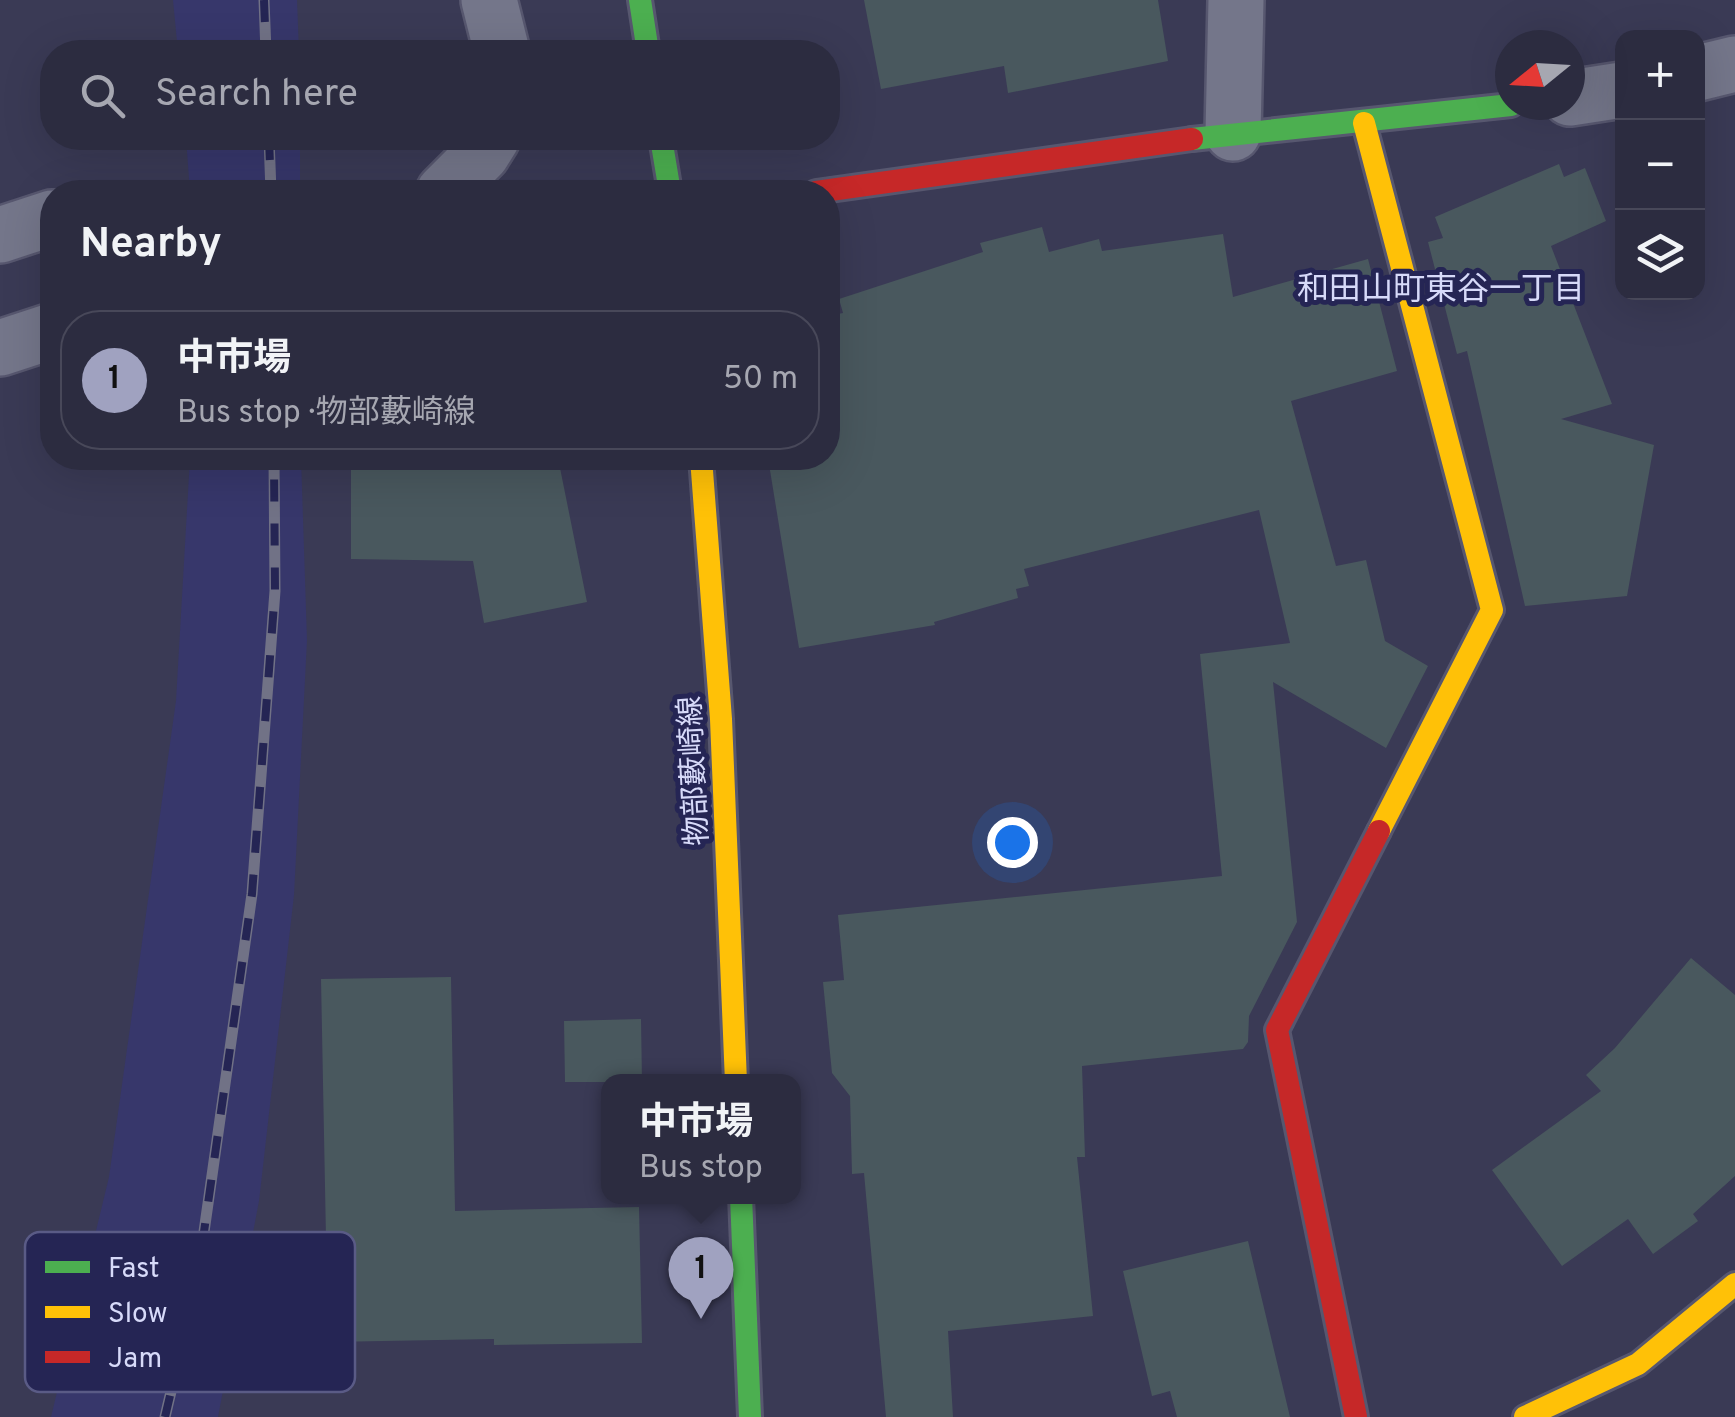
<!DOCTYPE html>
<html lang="en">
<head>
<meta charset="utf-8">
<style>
  :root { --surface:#2c2c40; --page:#38384b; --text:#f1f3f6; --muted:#a6a7b1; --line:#484859; --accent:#a0a2c0 }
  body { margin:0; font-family:Overpass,"Noto Sans JP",sans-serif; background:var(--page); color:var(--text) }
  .controls { position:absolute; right:30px; top:30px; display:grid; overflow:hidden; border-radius:20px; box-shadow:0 10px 40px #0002 }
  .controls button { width:90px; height:90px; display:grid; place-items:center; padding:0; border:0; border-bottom:2px solid var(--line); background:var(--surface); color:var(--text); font:50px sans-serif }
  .compass { position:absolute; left:1495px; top:30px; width:90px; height:90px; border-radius:50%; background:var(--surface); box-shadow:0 10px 40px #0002; rotate:252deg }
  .you { position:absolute; left:1012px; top:842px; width:35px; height:35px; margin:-25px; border:8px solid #fff; border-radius:50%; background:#1a73e8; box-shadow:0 0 0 15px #1a73e833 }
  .badge { display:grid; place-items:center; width:65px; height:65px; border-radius:50%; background:var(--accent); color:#111; font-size:32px; font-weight:700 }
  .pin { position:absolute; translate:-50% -82px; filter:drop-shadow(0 2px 5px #0008) }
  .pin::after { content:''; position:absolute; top:52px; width:35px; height:30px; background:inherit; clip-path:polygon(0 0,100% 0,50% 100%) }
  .popup { position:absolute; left:601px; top:1074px; width:200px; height:130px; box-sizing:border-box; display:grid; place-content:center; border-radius:20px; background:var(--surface); filter:drop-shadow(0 2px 8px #0005); font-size:32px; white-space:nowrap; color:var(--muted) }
  .popup b { font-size:38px; color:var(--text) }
  .popup::after { content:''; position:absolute; left:50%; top:100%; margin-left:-20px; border:20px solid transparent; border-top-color:var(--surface) }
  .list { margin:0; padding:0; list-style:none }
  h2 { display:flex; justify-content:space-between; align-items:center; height:130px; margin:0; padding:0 40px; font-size:42px }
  h2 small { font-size:32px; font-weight:400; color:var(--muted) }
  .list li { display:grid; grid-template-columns:65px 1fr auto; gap:30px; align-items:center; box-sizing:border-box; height:140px; margin:0 20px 20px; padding:0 20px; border:2px solid var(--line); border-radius:40px }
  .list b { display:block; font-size:38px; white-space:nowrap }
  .list p { margin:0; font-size:32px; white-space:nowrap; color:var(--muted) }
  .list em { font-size:32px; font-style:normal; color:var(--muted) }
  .icon { flex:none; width:55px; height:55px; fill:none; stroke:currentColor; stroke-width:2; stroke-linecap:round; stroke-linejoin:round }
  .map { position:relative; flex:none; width:1735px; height:1417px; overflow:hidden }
  .search { position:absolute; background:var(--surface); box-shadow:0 10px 40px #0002; left:40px; top:40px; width:800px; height:110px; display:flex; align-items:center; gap:25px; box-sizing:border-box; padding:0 35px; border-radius:40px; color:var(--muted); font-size:38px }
  .panel { position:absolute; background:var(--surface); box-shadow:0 10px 40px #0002; left:40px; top:180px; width:800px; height:290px; border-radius:40px }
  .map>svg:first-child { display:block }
  .built { fill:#37376b }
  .building { fill:#49585e }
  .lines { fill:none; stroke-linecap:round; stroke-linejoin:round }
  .street-casing { stroke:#57576f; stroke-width:60 }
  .fast-casing { stroke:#57576f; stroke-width:28 }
  .slow-casing { stroke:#57576f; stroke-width:28 }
  .jam-casing { stroke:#57576f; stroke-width:28 }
  .street { stroke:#74768a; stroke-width:55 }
  .fast { stroke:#4caf50; stroke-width:22 }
  .slow { stroke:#ffc107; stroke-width:22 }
  .jam { stroke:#c62828; stroke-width:22 }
  .rail-casing { stroke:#717286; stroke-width:11 }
  .rail { stroke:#252554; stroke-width:8; stroke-dasharray:22; stroke-linecap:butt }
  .labels { text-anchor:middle; stroke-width:10; stroke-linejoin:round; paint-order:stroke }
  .street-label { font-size:30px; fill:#d7daf9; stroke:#252554 }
  .neighbourhood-label { font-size:32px; fill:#d7daf9; stroke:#252554 }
  .key { fill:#252554; stroke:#5a5b86; stroke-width:2.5 }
  .key-label { font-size:28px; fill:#d7daf9 }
</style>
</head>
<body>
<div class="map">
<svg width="1735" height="1417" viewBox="0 0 1735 1417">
  <rect width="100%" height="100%" fill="#3a3a55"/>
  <path class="built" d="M173,0h124l2,52h-121z
    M186,138h114v54h-110z
    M190,458h111l6,182 -13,255 -35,306 -41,216h-167l58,-240 67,-476z"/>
  <path class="building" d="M864,0h294l10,61 -160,32 -4,-27 -123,23z
    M1559,164l5,13 21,-9 21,53 -55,25 61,158 -51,15 93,26 -27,151 -102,10 -58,-255 -10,3 -29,-112 15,-4 -8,-21z
    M1042,227l7,25 50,-13 3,12 121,-17 10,63 135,-38 29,112 -106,30 45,165 30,-6 19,81 43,25 -42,82 -113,-66 24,240 -48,94 -1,26 -5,7 -161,17 3,91h-8l16,159 -145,15 5,86h-67l-22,-244 -12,1 -2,-78 -18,-23 -9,-91 21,-2 -6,-65 384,-39 -22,-222 90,-11 -31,-133 -235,59 5,17 -13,3 2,9 -84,24 1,3 -136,23 -31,-190h60v-142l15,-3 -4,-14 144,-47 -3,-9z
    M351,458h207l29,144 -103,21 -11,-62 -122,-2z
    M1691,958l44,37v181l-42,38 5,7 -45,33 -25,-35 -66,47 -70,-96 109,-79 -15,-16 29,-27z
    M451,977l4,234 184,-4 3,136 -148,2v-6l-166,3 -7,-363z
    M641,1019l1,63h-77l-1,-61z
    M1248,1241l42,176h-113l-7,-26 -18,5 -29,-125z"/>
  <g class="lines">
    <g class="street-casing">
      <path id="street" d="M489,0l13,52
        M1698,73l37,-9
        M1570,98l52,-8
        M1233,133l3,-133
        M444,192l38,-38 10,-16
        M0,235l52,-17
        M0,348l52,-17"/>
    </g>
    <g class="fast-casing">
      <path id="fast" d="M640,0l8,52
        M661,138l9,54
        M1192,139l319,-34
        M741,1196l9,221"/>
    </g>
    <g class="slow-casing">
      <path id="slow" d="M1364,123l128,487 -113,221
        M701,458l20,261 15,363
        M1525,1417l113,-53 97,-80"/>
    </g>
    <g class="jam-casing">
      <path id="jam" d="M816,192l376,-53
        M1356,1417l-79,-387 102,-199"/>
    </g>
    <use href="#street" class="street"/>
    <use href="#fast" class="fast"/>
    <use href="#slow" class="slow"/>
    <use href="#jam" class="jam"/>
    <g class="rail-casing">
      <path id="rail" d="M264,0l2,52
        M269,138l2,54
        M165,1417l32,-136 55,-387 23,-303 -1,-133"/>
    </g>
    <use href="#rail" class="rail"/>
  </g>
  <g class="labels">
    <g class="street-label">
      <text transform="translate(693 771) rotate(-93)" y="10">物部藪崎線</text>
    </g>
    <g class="neighbourhood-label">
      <text x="1441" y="299">和田山町東谷一丁目</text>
    </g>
  </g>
  <rect x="25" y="1232" width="330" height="160" rx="15" class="key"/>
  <rect x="45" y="1261" width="45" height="12" fill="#4caf50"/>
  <rect x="45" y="1306" width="45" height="12" fill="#ffc107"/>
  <rect x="45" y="1351" width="45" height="12" fill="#c62828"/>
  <g class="key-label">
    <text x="108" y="1277">Fast</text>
    <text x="108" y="1322">Slow</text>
    <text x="108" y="1367">Jam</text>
  </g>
</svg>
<div class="controls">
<button>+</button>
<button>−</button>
<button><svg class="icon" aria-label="layers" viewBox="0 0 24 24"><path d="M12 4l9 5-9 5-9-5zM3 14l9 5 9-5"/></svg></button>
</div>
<svg class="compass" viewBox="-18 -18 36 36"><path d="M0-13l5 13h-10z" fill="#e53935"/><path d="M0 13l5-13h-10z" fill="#a6a7b1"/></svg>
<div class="you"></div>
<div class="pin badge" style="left:701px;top:1319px">1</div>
<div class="popup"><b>中市場</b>Bus stop</div>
<div class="search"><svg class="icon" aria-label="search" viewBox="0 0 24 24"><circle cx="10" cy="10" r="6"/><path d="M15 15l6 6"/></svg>Search here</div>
<section class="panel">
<h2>Nearby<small></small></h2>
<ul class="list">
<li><span class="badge">1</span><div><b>中市場</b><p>Bus stop · 物部藪崎線</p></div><em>50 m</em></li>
</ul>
</section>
</div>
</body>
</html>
